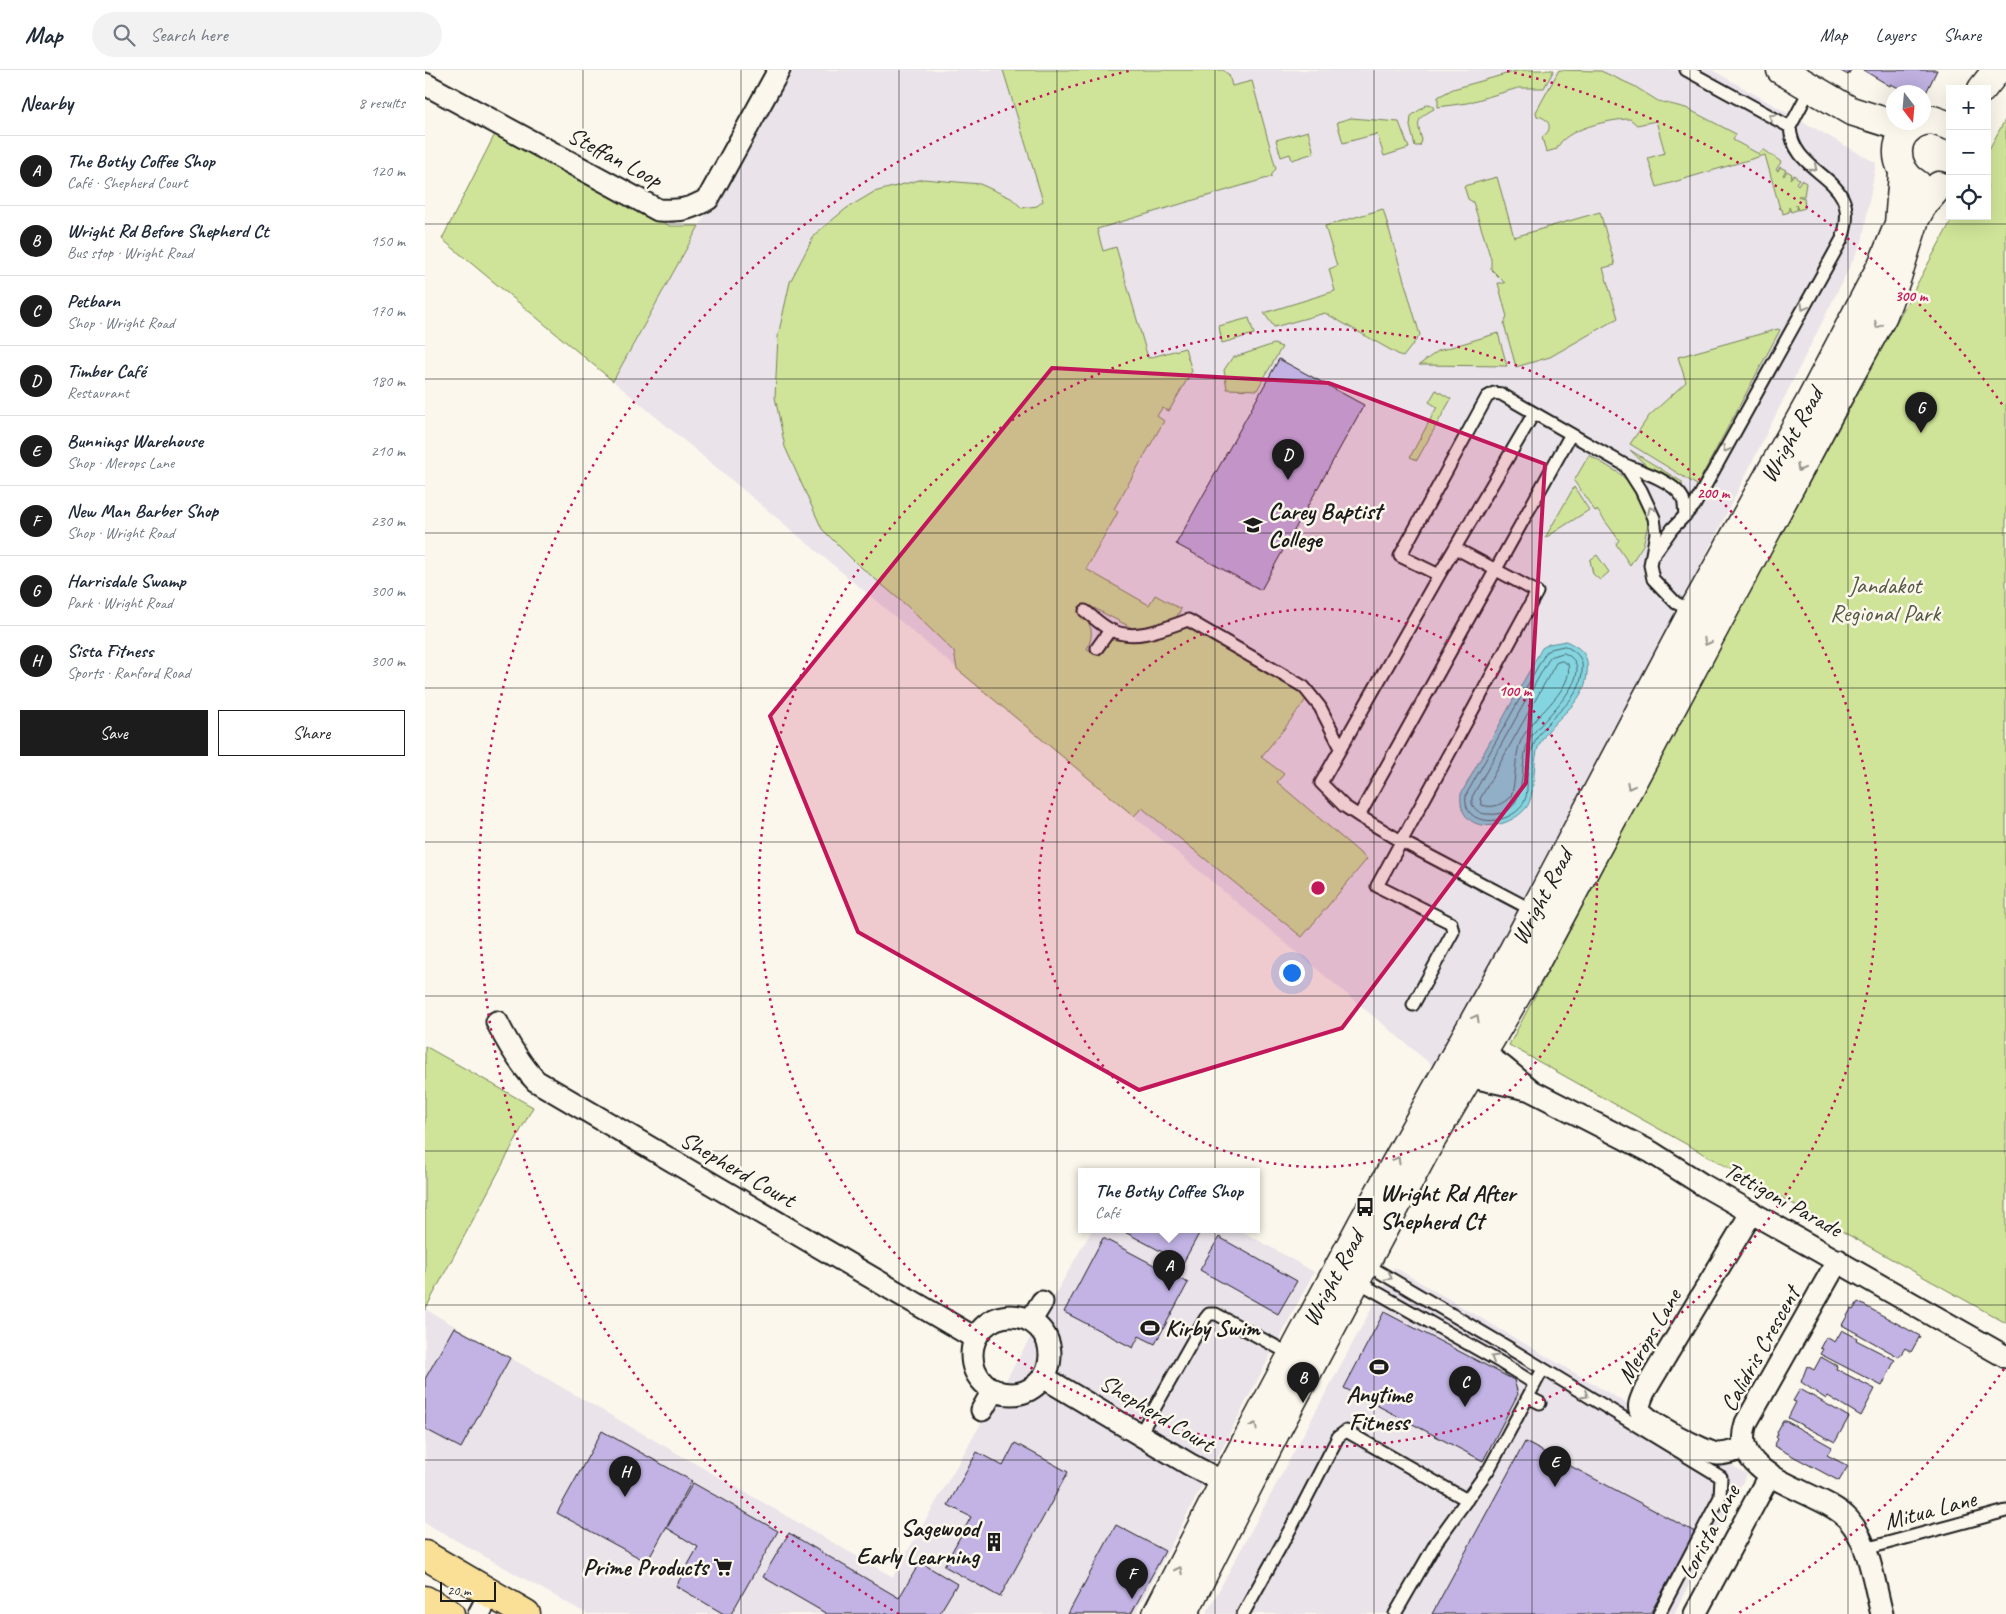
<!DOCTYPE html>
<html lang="en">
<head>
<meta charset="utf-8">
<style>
  :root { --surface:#fff; --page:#f2f2f3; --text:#1f2937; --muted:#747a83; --line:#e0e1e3; --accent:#1c1c1c }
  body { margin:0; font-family:Caveat,sans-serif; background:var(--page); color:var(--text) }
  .controls { position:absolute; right:15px; top:15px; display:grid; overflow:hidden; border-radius:0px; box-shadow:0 5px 20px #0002 }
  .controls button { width:45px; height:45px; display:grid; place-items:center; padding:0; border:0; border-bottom:1px solid var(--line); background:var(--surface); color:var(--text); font:25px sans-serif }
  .compass { position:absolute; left:1461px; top:15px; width:45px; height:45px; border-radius:50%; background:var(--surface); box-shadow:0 5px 20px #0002; rotate:164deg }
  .scale { position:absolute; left:15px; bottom:12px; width:56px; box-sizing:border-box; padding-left:5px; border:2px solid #1c1c1c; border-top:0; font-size:14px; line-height:18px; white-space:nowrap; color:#1c1c1c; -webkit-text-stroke:4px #fbf7ec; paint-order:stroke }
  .you { position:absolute; left:866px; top:902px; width:18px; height:18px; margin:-12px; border:4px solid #fff; border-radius:50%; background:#1a73e8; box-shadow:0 0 0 8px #1a73e833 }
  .badge { display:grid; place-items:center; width:32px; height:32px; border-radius:50%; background:var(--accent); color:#fff; font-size:16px; font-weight:700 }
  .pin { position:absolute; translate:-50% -41px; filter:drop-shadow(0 1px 2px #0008) }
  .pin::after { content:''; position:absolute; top:26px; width:18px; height:15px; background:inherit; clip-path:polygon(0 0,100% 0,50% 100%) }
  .popup { position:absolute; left:653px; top:1098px; width:182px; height:65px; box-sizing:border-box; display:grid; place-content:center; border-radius:0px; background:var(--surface); filter:drop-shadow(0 1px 4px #0005); font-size:16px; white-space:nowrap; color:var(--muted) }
  .popup b { font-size:19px; color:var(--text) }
  .popup::after { content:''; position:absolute; left:50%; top:100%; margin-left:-10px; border:10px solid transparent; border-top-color:var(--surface) }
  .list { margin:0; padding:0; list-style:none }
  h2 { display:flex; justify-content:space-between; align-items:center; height:65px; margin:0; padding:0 20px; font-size:21px }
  h2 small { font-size:16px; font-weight:400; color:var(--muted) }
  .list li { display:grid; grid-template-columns:32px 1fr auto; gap:15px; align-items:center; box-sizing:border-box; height:70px; padding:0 20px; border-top:1px solid var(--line) }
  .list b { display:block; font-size:19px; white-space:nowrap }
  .list p { margin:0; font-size:16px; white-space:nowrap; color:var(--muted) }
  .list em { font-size:16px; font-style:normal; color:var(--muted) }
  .actions { display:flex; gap:10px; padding:15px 20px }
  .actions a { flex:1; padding:11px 0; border:1px solid var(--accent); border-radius:0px; text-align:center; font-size:18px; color:var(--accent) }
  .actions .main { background:var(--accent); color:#fff }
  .icon { flex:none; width:28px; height:28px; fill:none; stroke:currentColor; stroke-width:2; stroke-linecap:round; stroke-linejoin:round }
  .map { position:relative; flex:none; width:1581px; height:1544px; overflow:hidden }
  header { display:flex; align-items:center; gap:30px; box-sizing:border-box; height:70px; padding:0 25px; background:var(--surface); border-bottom:1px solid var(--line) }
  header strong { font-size:24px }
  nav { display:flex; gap:28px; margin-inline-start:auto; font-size:18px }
  .search { width:350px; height:45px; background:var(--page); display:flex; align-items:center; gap:12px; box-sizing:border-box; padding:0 18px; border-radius:28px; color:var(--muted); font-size:19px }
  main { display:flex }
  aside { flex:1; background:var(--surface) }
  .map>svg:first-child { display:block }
  .built { fill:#eae3ea }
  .green { fill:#cfe498; stroke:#76805a }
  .water { fill:#85d5e1; stroke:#5b8b92 }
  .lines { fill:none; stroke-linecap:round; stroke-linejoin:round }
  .shore { stroke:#46666b; stroke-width:1 }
  .building { fill:#c2b3e4; stroke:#1c1c1c }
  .lane-casing { stroke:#1c1c1c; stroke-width:15 }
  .street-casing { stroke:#1c1c1c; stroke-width:25 }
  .secondary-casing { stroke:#1c1c1c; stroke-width:31 }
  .primary-casing { stroke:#1c1c1c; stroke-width:31 }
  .lane { stroke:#fbf7ec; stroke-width:11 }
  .street { stroke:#fbf7ec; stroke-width:21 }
  .secondary { stroke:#fbf7ec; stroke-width:28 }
  .primary { stroke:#fadf96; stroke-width:28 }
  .oneway { stroke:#97948e }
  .marked { fill:#c2185b; fill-opacity:0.2; stroke:#c2185b; stroke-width:4; stroke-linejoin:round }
  .grid { fill:none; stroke:#1c1c1c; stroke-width:1; stroke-opacity:0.55 }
  .ring { fill:none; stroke:#c2185b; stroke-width:2.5; stroke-dasharray:2.5 5 }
  .labels { text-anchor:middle; stroke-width:5; stroke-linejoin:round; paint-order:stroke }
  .street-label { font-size:24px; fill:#1c1c1c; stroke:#fbf7ec }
  .poi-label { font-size:24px; font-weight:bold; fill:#1c1c1c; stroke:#fbf7ec; text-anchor:start }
  .park-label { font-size:24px; fill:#525841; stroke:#fbf7ec }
  .centre { fill:#c2185b; stroke:#fbf7ec; stroke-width:2.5 }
  .ring-label { font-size:15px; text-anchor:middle; font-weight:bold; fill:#c2185b; stroke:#fbf7ec; stroke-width:5; stroke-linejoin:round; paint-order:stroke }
</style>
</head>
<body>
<header>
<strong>Map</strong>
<div class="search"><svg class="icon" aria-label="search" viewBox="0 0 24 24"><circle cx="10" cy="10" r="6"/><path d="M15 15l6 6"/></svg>Search here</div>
<nav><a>Map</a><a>Layers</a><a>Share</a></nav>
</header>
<main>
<aside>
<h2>Nearby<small>8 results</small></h2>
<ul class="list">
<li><span class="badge">A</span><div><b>The Bothy Coffee Shop</b><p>Café · Shepherd Court</p></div><em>120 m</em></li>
<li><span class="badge">B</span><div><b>Wright Rd Before Shepherd Ct</b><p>Bus stop · Wright Road</p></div><em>150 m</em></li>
<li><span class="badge">C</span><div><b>Petbarn</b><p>Shop · Wright Road</p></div><em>170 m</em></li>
<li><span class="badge">D</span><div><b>Timber Café</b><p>Restaurant</p></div><em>180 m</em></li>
<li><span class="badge">E</span><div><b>Bunnings Warehouse</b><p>Shop · Merops Lane</p></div><em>210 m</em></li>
<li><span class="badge">F</span><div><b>New Man Barber Shop</b><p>Shop · Wright Road</p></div><em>230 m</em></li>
<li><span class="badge">G</span><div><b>Harrisdale Swamp</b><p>Park · Wright Road</p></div><em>300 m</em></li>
<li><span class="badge">H</span><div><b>Sista Fitness</b><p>Sports · Ranford Road</p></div><em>300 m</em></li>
</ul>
<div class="actions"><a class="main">Save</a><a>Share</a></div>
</aside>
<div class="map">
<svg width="1581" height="1544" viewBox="0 0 1581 1544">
  <rect width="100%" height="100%" fill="#fbf7ec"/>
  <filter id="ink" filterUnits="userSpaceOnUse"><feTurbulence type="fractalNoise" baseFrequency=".02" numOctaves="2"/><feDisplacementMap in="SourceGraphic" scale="10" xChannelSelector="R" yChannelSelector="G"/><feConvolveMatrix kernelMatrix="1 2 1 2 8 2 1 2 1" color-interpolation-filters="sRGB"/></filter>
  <g filter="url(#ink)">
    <path class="built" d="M361,0h926l164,93 -14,79 -400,801 -16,34 -833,-696z
      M667,1160h148l74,42 -179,342h-548l-162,-91v-214l468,268z
      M969,1197l353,207 -73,140h-468z"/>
    <path class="green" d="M578,0h220l6,5 3,11 20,-5 24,88 -3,3 -2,5 -174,52 6,22 13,-4 32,111 37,-10 7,23 -23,40 -7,-3 -5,8 7,5 -50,88 4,3 -32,57 63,36 6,-10 26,14 -6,11 -24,7 -17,2 -48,-25 -6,10c13,10 14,20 7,35l10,4 9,-10 6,-3 30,1 44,-13 8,1 98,53 15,16 -23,31 -23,28 23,17 -7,8 90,77 -65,78 -160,-129 -8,8 -177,-147 -3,-17 -48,-47 -51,-43 -33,-33 -37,-82 -10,-50 3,-61 12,-54 25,-48 32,-26 27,-16 49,-13 57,5 31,14 11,10 15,-2 6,-5z
      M1095,0h34l-10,18h-26l-51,15 -29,4v-10l15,-8z
      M1134,0l42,1 33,15 24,15 28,7 50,26 -3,6 26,14 4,-5 18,13 -5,8 2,1 2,-4 6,3 -3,5 1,1 3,-5 5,3 -2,5 4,-4 5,4 -3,4 2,2 3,-5 5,3 -2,13h-6l6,2 1,10 -7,2 -2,-5 1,5 -6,2 -2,-5v5l-6,2 -1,-5h-2l-15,-54 -108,32 -9,-29 17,-5 -9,-32 -19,4 -7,-6c-19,0 -67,10 -73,30l-11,3 -4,-15c12,-7 8,-19 -5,-21l-1,-4z
      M1003,34l4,1 2,4c-19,10 -17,13 -12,31l-2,6h-5l-5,-20 1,-10z
      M926,48l48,4 10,26 -25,8 -7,-22 -34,9 -6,-21z
      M1581,48v1205l-497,-278 210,-396 235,-433h33v-63z
      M883,61l6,22 -22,7 -2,-6 -9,3 -5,-17z
      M70,64l175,92h29l-86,155 -171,-142z
      M1072,107l17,60 86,-25 15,53 -12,3 15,50 -68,39 -34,10 -12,-43 3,-7 -9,-34h7l-14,-14v-10l-18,-57 -5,-3 -4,-13z
      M958,139l37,126 -17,22 -78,-44 -51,14 -10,-14 71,-22 -6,-22 8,-3 -12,-40z
      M824,248l5,16 -32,9 -3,-17z
      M1353,259l2,1 -83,155 -67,-41 19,-28 37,-34 -8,-25z
      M1073,263l9,33 -88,-1 19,-14z
      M849,274l8,3 -25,43 -30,-1 -3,-19 8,-12z
      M1011,320l15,9 -34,61 -7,-3 27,-50 -8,-5z
      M1205,380l52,32v5l-31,-17z
      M1164,385l30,18 13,12 17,36 -6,24 -13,20 -14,-21 3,-4 -22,-30 -2,1 -21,-30z
      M1149,417l15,23 -44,28z
      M1172,485l12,17 -9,8 -7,-6 -3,-14z
      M0,976l108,61 -108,203z"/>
    <path class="water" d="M1141,571c16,8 23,13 21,32 -2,33 -35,44 -48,72 -7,17 -3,51 -13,63 -20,24 -69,27 -65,-14l81,-146 7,-4z"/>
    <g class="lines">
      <path class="shore" d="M1140,576c12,6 19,12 17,26 -2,32 -37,44 -48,72 -4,10 -6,22 -7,33 0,9 1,19 -4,27 -13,22 -62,25 -57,-9l80,-143 5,-3z
        M1139,583c40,17 -23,67 -34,85 -14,25 3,81 -43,76 -7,0 -12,-4 -15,-10v-7l78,-140z
        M1137,591l6,3c6,24 -30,49 -42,68 -14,18 -8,44 -15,64 -8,8 -17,13 -29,9l-2,-6 76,-136z"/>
    </g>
    <path class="building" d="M1414,0h12l-3,5z
      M1438,0h74l-12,25 -2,-3h-17l-15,-8 -1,2z
      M854,289l85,46 -103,185 -85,-46z
      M696,1160h80l-18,33z
      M794,1167l78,44 -19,33 -78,-44z
      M678,1168l85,45 -33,61 -16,-8 -6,12 -69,-36z
      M1433,1232l62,34 -9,16 -6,-4 -6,9 -57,-32 9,-16 2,1z
      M959,1242l130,68 4,14 -35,67 -139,-73z
      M29,1257l56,31 -49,90 -36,-19v-50z
      M1417,1260l15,8 -1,2 39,20 -13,26 -62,-32 3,-5 -3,-1 6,-11 9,5z
      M1396,1287l16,9 -1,3 39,20 -14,27 -33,-20 -2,3 -25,-17 6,-16 7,4z
      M1375,1319l49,28 -14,25 -47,-24 8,-16 -3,-1z
      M1358,1351h3l46,26 -5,8 21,11 -9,15 -65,-35 4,-7 -2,-2 2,-3 -1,-2z
      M177,1361l90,50 -45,81 -90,-49z
      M1100,1372l170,90 -45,82h-218z
      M590,1373l53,29 -68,125 -56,-31 27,-49 -23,-12 29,-53 26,14z
      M268,1413l85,48 -47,83h-7l-48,-28 22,-39 -31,-19z
      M691,1455l49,26 -34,63h-63z
      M364,1463l110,65 21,-36 37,22 -18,30h-112l-64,-37z"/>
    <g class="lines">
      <g class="lane-casing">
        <path id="lane" d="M1261,0l104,57 21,-40
          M1200,395l16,25 13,28 2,15 -6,32 3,14 23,24 17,8
          M1227,487l20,-28 22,-23 148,-267c23,-65 -49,-60 -52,-112
          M1014,505l95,-162
          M660,541c8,6 17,15 26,19 24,12 54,-2 77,-10l116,67 16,20 21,41
          M672,578l13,-18
          M934,746l212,-382
          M1109,841l-133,-70 -42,-25 -15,-10 -23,-23 118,-208 -39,-19 87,-159 7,-4 7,1 124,71c16,6 48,16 57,32 3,5 2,13 3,19
          M988,935l40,-73 -2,-9 -74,-37 160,-294 -82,-44
          M939,1193l145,85 212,129 -1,20 -61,117
          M930,1210l145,82 35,22
          M1103,1327l12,6
          M715,1364l65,-115 4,-5h7l76,41
          M1440,1479l141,-38
          M818,1544l50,-90 45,-87 8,-6 121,69
          M970,1544l42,-73 52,-72 54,-100"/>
      </g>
      <g class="street-casing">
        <path id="street" d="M0,14l233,126c21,1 31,0 50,-11l71,-129
          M72,952c11,22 22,41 39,59l439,257
          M1045,977l12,5 21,15 29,24 119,61 52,33 303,172
          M1031,999l12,7 59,13
          M1413,1190l-92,163c-19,56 76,66 103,97 21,25 25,64 33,94
          M547 1285a39 39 0 1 1 78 0a39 39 0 1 1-78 0Z
          M606,1250l11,-18
          M618,1307l146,87 49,26
          M557,1340l12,-21
          M1320,1378c-8,2 -18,6 -27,6 -12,-1 -74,-33 -78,-44 -2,-6 2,-12 4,-18l108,-180
          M54,1544l11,-21
          M1270,1544l75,-140"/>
      </g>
      <g class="secondary-casing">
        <g id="secondary">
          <path d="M1356,0l70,41 57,18"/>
          <path d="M1557,19l15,-19"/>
          <path d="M1498,51l10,-1 17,6"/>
          <path d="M1492,114c-25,-14 -27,-51 3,-62"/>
          <path id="s1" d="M732,1544l67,-131 139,-261 148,-267 182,-344 117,-209 73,-139 16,-39 4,-51"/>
          <path d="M758,1544l93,-183 150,-282 107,-182 297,-555 53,-97 14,-38 18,-58 7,-13 17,-20"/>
        </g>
      </g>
      <g class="primary-casing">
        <path id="primary" d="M0,1485l101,59
          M0,1530l25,14"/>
      </g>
      <use href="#lane" class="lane"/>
      <use href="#street" class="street"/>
      <use href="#secondary" class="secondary"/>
      <use href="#primary" class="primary"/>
    </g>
    <defs><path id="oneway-chevron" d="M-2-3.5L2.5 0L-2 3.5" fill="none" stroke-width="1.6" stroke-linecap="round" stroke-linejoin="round" transform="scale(1.25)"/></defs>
    <g class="oneway">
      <use href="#oneway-chevron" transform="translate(1347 47) rotate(-151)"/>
      <use href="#oneway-chevron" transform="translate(1389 98) rotate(40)"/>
      <use href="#oneway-chevron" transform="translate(1379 237) rotate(119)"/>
      <use href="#oneway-chevron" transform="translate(1453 255) rotate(116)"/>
      <use href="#oneway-chevron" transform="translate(1301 379) rotate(119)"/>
      <use href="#oneway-chevron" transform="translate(1375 398) rotate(118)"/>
      <use href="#oneway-chevron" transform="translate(1226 440) rotate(-115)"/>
      <use href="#oneway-chevron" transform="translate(1282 572) rotate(118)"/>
      <use href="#oneway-chevron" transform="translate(1205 716) rotate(118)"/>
      <use href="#oneway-chevron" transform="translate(1051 948) rotate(-61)"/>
      <use href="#oneway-chevron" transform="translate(972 1090) rotate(-61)"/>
      <use href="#oneway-chevron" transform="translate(964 1207) rotate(30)"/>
      <use href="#oneway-chevron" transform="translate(1069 1288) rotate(-150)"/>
      <use href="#oneway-chevron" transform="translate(1160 1325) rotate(31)"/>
      <use href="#oneway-chevron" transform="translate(829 1356) rotate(-62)"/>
      <use href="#oneway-chevron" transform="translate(754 1500) rotate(-63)"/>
    </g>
  </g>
  <path class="marked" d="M627,298l277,15 216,81 -19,319 -184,245 -203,62 -281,-158 -88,-216z"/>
  <path class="grid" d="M158,0v1544M316,0v1544M474,0v1544M632,0v1544M790,0v1544M949,0v1544M1107,0v1544M1265,0v1544M1423,0v1544M0,154h1581M0,309h1581M0,463h1581M0,618h1581M0,772h1581M0,926h1581M0,1081h1581M0,1235h1581M0,1390h1581"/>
  <g class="ring">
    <circle cx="893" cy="818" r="279"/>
    <circle cx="893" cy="818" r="559"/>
    <path d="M1579 1299A838 838 0 0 1 1312 1544M474 1544A838 838 0 0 1 704 1M1082 1A838 838 0 0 1 1579 337"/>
  </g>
  <defs>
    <g id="school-bare" transform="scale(1.5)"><path d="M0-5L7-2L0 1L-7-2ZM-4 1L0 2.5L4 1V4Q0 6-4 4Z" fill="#1c1c1c" stroke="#fbf7ec" stroke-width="2.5" paint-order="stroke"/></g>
    <g id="bus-bare" transform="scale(1.5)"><path d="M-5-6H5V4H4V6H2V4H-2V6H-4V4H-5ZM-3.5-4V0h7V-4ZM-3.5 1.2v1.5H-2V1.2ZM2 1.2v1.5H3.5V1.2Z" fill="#1c1c1c" stroke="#fbf7ec" stroke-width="2.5" paint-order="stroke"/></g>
    <g id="stadium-bare" transform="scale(1.5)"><path d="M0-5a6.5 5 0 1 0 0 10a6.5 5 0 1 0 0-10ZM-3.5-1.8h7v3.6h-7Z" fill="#1c1c1c" stroke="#fbf7ec" stroke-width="2.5" paint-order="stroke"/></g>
    <g id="building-bare" transform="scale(1.5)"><path d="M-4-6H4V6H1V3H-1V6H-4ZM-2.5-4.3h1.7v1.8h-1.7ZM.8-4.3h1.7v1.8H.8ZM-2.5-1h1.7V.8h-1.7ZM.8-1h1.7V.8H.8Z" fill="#1c1c1c" stroke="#fbf7ec" stroke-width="2.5" paint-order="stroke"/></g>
    <g id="supermarket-bare" transform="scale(1.5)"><path d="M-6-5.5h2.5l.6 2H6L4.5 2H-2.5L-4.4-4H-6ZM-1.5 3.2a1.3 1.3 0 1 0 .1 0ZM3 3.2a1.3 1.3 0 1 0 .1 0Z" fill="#1c1c1c" stroke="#fbf7ec" stroke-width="2.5" paint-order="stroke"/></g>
  </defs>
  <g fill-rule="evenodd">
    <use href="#school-bare" x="828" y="455"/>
    <use href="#bus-bare" x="940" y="1137"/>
    <use href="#stadium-bare" x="725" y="1258"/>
    <use href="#stadium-bare" x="954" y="1297"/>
    <use href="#building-bare" x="569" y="1472"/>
    <use href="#supermarket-bare" x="298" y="1497"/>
  </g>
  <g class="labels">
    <g class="street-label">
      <text transform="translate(190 87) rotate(28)" y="8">Steffan Loop</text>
      <text dy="8" stroke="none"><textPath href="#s1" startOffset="1339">Wright Road</textPath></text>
      <text dy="8" stroke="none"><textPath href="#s1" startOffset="814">Wright Road</textPath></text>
      <text transform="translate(313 1099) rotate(30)" y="8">Shepherd Court</text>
      <text transform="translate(1358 1129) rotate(29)" y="8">Tettigoni Parade</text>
      <text dy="8" stroke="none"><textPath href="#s1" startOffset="379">Wright Road</textPath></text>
      <text transform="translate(1224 1266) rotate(-60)" y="8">Merops Lane</text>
      <text transform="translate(1335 1279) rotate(-61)" y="8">Calidris Crescent</text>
      <text transform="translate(732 1343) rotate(31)" y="8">Shepherd Court</text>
      <text transform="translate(1505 1440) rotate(-15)" y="8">Mitua Lane</text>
      <text transform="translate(1284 1462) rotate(-62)" y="8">Lorista Lane</text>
    </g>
    <g class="poi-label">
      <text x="843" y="449">Carey Baptist<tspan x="843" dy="28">College</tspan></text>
      <text x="955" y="1131">Wright Rd After<tspan x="955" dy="28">Shepherd Ct</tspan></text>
      <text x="740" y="1266">Kirby Swim</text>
      <text x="954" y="1332" text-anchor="middle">Anytime<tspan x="954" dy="28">Fitness</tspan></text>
      <text x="554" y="1466" text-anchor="end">Sagewood<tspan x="554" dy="28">Early Learning</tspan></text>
      <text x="283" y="1505" text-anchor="end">Prime Products</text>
    </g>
    <g class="park-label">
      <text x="1460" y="523">Jandakot<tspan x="1460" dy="28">Regional Park</tspan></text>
    </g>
  </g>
  <circle cx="893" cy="818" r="8" class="centre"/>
  <g class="ring-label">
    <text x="1486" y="231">300 m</text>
    <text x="1288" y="428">200 m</text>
    <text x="1090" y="626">100 m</text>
  </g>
</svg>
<div class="controls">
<button>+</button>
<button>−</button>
<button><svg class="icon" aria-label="locate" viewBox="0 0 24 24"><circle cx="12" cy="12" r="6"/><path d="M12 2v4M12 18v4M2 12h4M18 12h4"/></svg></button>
</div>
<svg class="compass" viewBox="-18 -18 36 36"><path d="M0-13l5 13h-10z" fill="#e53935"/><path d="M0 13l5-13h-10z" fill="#747a83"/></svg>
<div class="scale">20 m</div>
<div class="you"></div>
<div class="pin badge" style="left:744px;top:1221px">A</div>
<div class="popup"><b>The Bothy Coffee Shop</b>Café</div>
<div class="pin badge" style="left:878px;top:1333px">B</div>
<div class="pin badge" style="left:1040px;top:1337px">C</div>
<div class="pin badge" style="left:863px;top:410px">D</div>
<div class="pin badge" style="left:1130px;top:1417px">E</div>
<div class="pin badge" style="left:707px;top:1529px">F</div>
<div class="pin badge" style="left:1496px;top:363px">G</div>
<div class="pin badge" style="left:200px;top:1427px">H</div>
</div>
</main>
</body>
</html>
